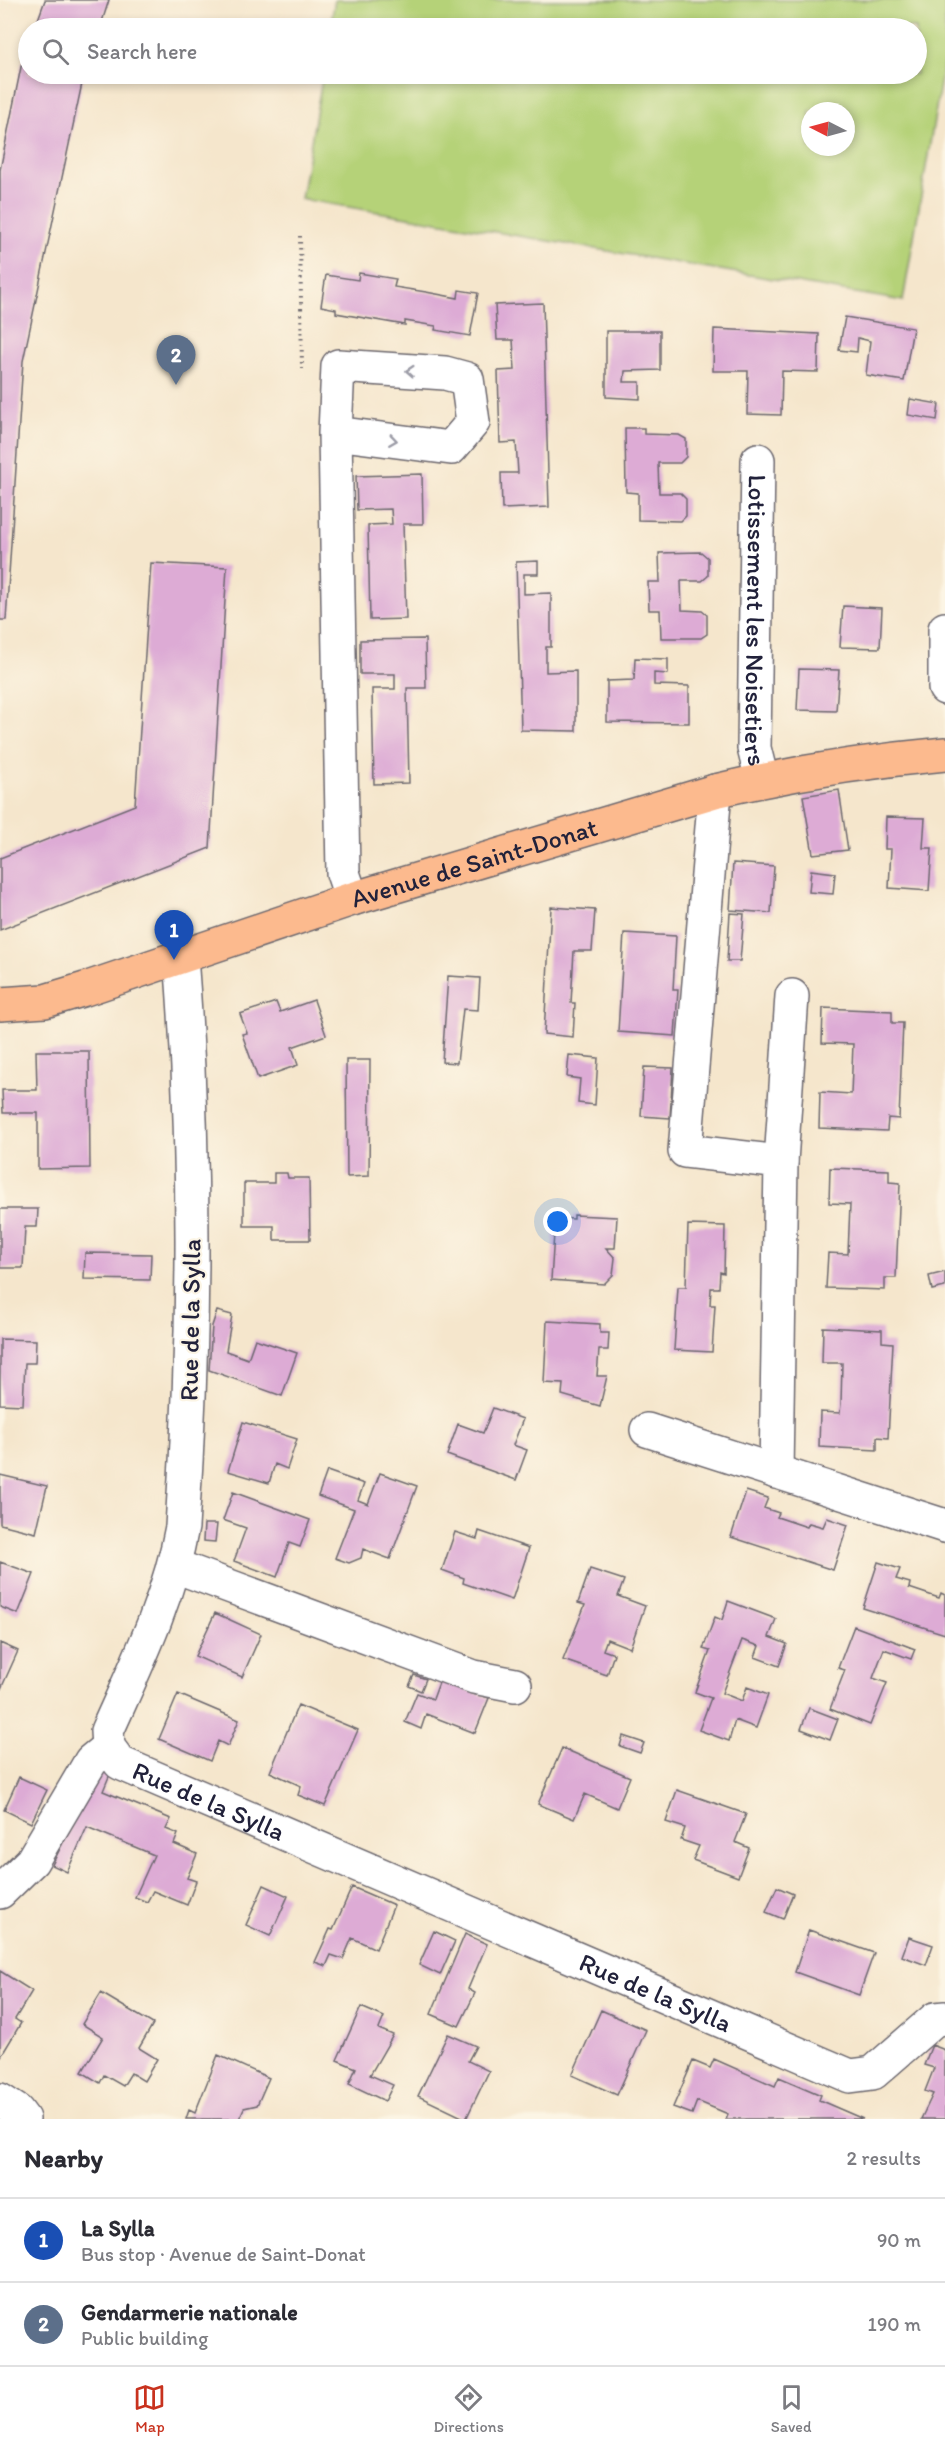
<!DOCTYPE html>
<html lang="en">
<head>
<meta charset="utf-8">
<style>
  :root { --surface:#fff; --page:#f2f2f3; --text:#2b2b33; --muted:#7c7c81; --line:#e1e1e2; --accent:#c8321e }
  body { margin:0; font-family:Itim,sans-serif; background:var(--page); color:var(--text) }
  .compass { position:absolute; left:801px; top:102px; width:54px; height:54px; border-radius:50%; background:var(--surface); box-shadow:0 3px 9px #0003; rotate:276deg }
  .you { position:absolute; left:558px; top:1222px; width:21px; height:21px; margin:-15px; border:4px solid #fff; border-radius:50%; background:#1a73e8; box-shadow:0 0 0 9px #1a73e833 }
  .badge { display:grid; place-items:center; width:39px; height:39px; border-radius:50%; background:var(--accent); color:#fff; font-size:20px; font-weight:700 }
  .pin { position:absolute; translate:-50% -50px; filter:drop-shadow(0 2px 3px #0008) }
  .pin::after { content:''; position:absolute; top:32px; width:21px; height:18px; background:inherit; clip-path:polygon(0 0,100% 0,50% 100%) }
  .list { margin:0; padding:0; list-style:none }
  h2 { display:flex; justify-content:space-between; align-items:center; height:78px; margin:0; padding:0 24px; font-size:26px }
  h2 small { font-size:20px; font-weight:400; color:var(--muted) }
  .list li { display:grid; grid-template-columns:39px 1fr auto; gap:18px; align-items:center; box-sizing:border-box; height:84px; padding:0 24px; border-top:2px solid var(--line) }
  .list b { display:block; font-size:22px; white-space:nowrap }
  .list p { margin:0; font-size:20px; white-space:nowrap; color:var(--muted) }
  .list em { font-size:20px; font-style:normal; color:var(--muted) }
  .icon { flex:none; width:33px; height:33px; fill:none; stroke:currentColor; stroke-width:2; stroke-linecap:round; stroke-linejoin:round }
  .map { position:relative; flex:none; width:945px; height:2119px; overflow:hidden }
  .search { position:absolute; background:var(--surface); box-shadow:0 3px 9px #0003; left:18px; right:18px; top:18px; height:66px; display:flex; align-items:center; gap:15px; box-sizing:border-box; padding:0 21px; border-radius:33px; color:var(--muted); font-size:22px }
  .sheet { height:246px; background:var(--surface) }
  nav { display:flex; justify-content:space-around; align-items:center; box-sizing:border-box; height:84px; border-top:2px solid var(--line); background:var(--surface); font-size:16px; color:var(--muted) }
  nav a { display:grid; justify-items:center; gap:3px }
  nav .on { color:var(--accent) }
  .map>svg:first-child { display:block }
  .garden { fill:#b5d278; stroke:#6c7a5a; stroke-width:1.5; fill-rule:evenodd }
  .building { fill:#ddabd5 }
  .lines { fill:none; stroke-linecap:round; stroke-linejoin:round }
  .minor-casing { stroke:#6c676e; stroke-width:36 }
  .major-casing { stroke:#6c676e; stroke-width:36 }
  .path { stroke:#6c676e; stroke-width:4; stroke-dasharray:1.5 4.5; stroke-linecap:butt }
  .minor { stroke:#fff; stroke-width:33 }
  .major { stroke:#fcba8e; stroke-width:33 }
  .oneway { stroke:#9c9ca7 }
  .labels { text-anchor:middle; stroke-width:4.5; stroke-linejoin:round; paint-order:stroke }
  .street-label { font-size:26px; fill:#22223b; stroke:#fcf5e5 }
</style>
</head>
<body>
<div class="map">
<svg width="945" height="2119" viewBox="0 0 945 2119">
  <rect width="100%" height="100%" fill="#fcf5e5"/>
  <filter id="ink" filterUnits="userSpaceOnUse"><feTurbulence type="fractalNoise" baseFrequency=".0167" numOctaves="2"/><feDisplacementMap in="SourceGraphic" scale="12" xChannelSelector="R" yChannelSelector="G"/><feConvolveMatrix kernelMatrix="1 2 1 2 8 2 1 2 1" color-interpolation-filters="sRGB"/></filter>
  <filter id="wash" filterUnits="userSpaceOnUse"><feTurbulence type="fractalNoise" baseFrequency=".008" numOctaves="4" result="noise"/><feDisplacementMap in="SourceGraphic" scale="24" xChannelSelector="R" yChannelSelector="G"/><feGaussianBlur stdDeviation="1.35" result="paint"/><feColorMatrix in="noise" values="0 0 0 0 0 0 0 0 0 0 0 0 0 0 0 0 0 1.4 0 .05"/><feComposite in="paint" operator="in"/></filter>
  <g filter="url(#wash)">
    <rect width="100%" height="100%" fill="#f5e6cc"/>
    <path class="garden" d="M335,0h610v56l-42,245 -602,-102 22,-125h593v-46h-586zM810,111h36v36h-36z"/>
    <g id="blocks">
      <path class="building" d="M45,0h64l-9,28h-65z
        M28,48v26h56l-61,287 -17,259h-6v-450l21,-103z
        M359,273l37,6 -2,8 32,5 32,6 1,-8 19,3 -8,43 -35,-6 1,-4 -31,-5v4l-69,-12v-4l-15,-3 5,-31 32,5z
        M543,303l6,204 -47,2 -1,-36h17l-2,-31 -16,1 -2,-72 17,-1 -2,-30h-16l-2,-35z
        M845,317l68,11 -9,53 -38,-6 4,-34 -12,-3 -1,14 -18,-2z
        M714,329l105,5 -1,38 -36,-1 -1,44 -34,-1 1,-43h-35z
        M606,331h54v39l-35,1 -1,11h16v17l-34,-2z
        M910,399l29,5 -2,16 -29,-5z
        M625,428h19v6l35,1 7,4v18l-6,6h-22l1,30h21l6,6v17l-5,5 -43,-1v-27l-12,-1z
        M422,474l1,50h-20l3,95 -36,1 -2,-95 24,-1 -1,-15 -34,1 -1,-34z
        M701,552l7,6v18l-6,5h-21l1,29 20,1 5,4v19l-6,4h-40l-1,-28h-11l-1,-28h12l-1,-29z
        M538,561v13h-14v20l27,-1v54h-5v25l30,-1v60l-55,-1 -5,-168z
        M151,563l76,4 -17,281 -210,82v-72l135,-53z
        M843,606l39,2 -2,40 -40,-1z
        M425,639l1,49h-19l2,95 -35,1 -2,-95h23v-15h-35v-34z
        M635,658l33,1v15l-14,-1v12l35,1v37l-82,-1v-41l27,-1z
        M799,669l40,1 -3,41 -39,-1z
        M839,790l9,60 -35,4 -10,-58z
        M886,817l39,1 -2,30h9l-3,43 -40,-3 2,-39h-6z
        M733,863l41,3 -3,47 -41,-3z
        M811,870l24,3 -2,21 -24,-2z
        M551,907l44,3 -3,41h-18l-3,52h4l-2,34 -29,-3z
        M730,913l14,1 -4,47h-13z
        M624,933l52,3 -3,54h5l-3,46 -57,-4z
        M448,976l32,2 -2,32 -15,-1 -6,54 -15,-1z
        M314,1000l12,35 -34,12 6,18 -40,14 -16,-45 5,-1 -7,-19 36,-12 4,10z
        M823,1008l69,3v12h11l-4,96 -11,-1 -1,13 -68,-3 1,-36 31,2 2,-50 -31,-1z
        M36,1051h53l1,117 -52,1v-56h-35l-1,-23h35z
        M569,1055l29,3 -3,47 -17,-2 2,-24 -13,-2z
        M346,1060h24l-1,116 -22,1z
        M644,1067l29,1 -3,50 -29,-2z
        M830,1168l59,2v12l11,1 -4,95h-11v12l-59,-2 2,-35 20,1 2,-50 -21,-1z
        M274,1173h13l1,5h21l1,62h-36v-14h-30v-43h30z
        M0,1209h38l-1,18h-12l-2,41h-23z
        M574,1215l43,2 -2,31h-9l9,10 -2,17 -9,9 -53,-4 4,-62 19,1z
        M688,1225l37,1 -1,47 -4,-1 -1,16h-8l-1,17h5l-3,47 -38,-2 4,-63h8z
        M85,1253l66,1 -1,26 -66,-1z
        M945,1272v15l-13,3 -3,-14z
        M217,1311l15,4 -6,36 22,8 7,-20 42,14 -15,43 -73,-26 3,-44z
        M547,1321l53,3v9h9l-1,17h-9l-2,26h10l-7,30 -38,-11 1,-11 -19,-1z
        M823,1327l59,3v12l11,1 -5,95 -11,-1v13l-58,-3 1,-35 20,1 1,-9 1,-41h-20z
        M0,1339l36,1 -1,23h-10l-2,42 -23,-1z
        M493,1408l30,11 -10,26 14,5 -11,30 -69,-25 11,-31 25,9z
        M243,1422l54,17 -10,30 -12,-5 -6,19 -41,-12z
        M327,1471l37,13 -6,16 10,4 12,-31 37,13 -27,73 -27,-10 -2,9 -12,5 -14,-5 19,-49 -36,-13z
        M0,1475l47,11 -11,47 -36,-9z
        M746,1491l22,7 -4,10 15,5 -2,4 30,10 2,-4 14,4 4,-9 21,7 -15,45 -102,-33z
        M233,1492l77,28 -10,27 -11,-4 -12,34 -43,-16 12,-33 -23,-8z
        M204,1524h13l-2,18 -12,-1z
        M479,1531l50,17 -17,52 -49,-17 1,-5 -22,-8 13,-38 22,7z
        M0,1562l34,12 -16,40 -18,-7z
        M878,1562l22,7 -4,10 14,4 -1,5 30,10 2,-5 4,2v39l-82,-26z
        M590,1569l34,11 -6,16 27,10 -15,42 -23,-9 -4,11 11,4 -7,21 -44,-15 22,-55 -7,-2z
        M728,1601l48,18 -7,18 18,7 -8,22 -24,-9 4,-11 -17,-6 -20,53 20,8 5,-14 21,8 -12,33 -21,-8 -6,21 -30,-11 12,-32 -16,-6 15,-41 -7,-2 12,-32 7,3z
        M215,1613l46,21 -19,43 -47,-21z
        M854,1626l61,23 -4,10 -27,-10 -11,29 14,5 -17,42 -40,-16 15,-39 -7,-2z
        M0,1643l18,8 -18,40z
        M414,1675l12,4 -5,12 -12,-5z
        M440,1680l49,18 -14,35 -49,-19 -5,15 -16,-7 12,-29 16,6z
        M178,1694l61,26 -11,26 -10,-5 -8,20 -51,-22z
        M298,1705l60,25 -33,76 -27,-11 3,-9 -31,-14z
        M809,1708l29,11 -8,21 -29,-11z
        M623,1736l21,7 -4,10 -20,-7z
        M562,1748l68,29 -13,31 -32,-14 -11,25 -36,-15z
        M99,1769l11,5 -7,17 68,28 -5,10 12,5 -4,10 23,10 -10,24 9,3 -9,24 -34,-14 -6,11 -12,-5 19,-42 -67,-28 -20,45 -15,-7z
        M19,1777l28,13 -16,33 -27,-13z
        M677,1790l69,24 -11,28 14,6 -11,29 -45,-17 6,-14 -18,-6 4,-12 -19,-6z
        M264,1885l24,11 -18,40 -24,-11z
        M352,1887l42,18 -18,44 -24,-11 -9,21 -12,-4 -5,11 -11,-4 15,-33 3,1z
        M777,1887l16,7 -10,25 -17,-7z
        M809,1930l65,23 -15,42 -64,-23z
        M434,1931l21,10 -15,34 -21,-10z
        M465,1934l22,10 -19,45 7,4 -16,33 -28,-12z
        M909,1937l24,8 -7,20 -24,-9z
        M0,1971l32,20 -17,28 6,4 -21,35z
        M101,1993l52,31 -14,24 18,11 -13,22 -13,-8 -8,13 -19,-11 -4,8 -18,-11 21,-35 -21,-13z
        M361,2007l23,10 -5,12 14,6 -23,40 23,10 -8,16 -36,-17 7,-16 -19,-8z
        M601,2010l45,20 -29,65 -45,-20z
        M448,2034l28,12 -8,15 21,10 -23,48 -48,-23z
        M932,2045l13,5v69h-24l12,-25 -8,-3 9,-23 -10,-3z
        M218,2055l51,23 -12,27 -13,3 -5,11h-53l3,-9 6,3z
        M714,2059l61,27 4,-9 42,18 -2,5 44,19h-137l2,-5 -31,-13 -5,13 -19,-7 20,-46 17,7z"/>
    </g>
  </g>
  <g filter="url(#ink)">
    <use href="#blocks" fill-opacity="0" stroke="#6c676e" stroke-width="1.5"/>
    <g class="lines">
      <g class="minor-casing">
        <g id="minor">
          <path d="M335,433l116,15 22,-26 -6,-43 -22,-6 -107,-7 -3,67 8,440 9,26"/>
          <path id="s1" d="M758,460l-4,288 8,32"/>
          <path d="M945,629v59"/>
          <path d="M715,791l-30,360 96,11 -5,310"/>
          <path id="s2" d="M181,957c15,189 14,381 1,570 -13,72 -45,137 -75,204l1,16 12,16 730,313 23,-3 62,-54 10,-1"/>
          <path d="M781,1162l11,-166"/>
          <path d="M647,1430l298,96"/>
          <path d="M175,1566l299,111 41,8"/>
          <path d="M0,1892l32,-31 59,-100 17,-14"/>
          <path d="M0,2100l17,11 6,8"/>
        </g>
      </g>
      <g class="major-casing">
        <g id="major">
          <path id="s3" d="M0,1004l45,-3 40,-12 267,-90 363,-108c76,-18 153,-30 230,-37"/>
        </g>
      </g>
      <path class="path" d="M300,236l2,133"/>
      <use href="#minor" class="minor"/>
      <use href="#major" class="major"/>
    </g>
    <defs><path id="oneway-chevron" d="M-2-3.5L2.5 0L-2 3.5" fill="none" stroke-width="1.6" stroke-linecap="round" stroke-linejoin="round" transform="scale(1.5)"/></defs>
    <g class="oneway">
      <use href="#oneway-chevron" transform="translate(410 371) rotate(-176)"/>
      <use href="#oneway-chevron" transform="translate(393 440) rotate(8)"/>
    </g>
  </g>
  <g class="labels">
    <g class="street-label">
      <text dy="9" stroke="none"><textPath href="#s1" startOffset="160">Lotissement les Noisetiers</textPath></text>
      <text dy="9" stroke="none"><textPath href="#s3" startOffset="496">Avenue de Saint-Donat</textPath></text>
      <text transform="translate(190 1320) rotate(-89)" y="9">Rue de la Sylla</text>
      <text dy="9" stroke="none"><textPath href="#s2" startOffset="921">Rue de la Sylla</textPath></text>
      <text dy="9" stroke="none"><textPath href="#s2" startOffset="1407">Rue de la Sylla</textPath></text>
    </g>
  </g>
</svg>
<svg class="compass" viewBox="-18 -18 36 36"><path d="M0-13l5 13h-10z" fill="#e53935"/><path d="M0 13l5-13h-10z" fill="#7c7c81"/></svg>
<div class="you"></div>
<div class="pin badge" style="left:174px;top:960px;background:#1a4fb4">1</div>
<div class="pin badge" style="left:176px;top:385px;background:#5c6f8a">2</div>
<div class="search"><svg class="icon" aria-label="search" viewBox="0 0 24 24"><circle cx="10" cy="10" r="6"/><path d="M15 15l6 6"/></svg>Search here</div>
</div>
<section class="sheet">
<h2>Nearby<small>2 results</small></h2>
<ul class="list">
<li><span class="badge" style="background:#1a4fb4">1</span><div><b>La Sylla</b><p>Bus stop · Avenue de Saint-Donat</p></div><em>90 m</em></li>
<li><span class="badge" style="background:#5c6f8a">2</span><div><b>Gendarmerie nationale</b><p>Public building</p></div><em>190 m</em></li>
</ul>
</section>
<nav>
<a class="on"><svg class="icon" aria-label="map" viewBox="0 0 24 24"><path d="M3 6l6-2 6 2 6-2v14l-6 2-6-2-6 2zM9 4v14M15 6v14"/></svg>Map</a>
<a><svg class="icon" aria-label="directions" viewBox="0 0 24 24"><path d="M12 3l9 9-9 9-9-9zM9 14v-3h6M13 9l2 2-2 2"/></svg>Directions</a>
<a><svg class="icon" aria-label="saved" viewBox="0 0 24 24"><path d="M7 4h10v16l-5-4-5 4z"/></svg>Saved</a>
</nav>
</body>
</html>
